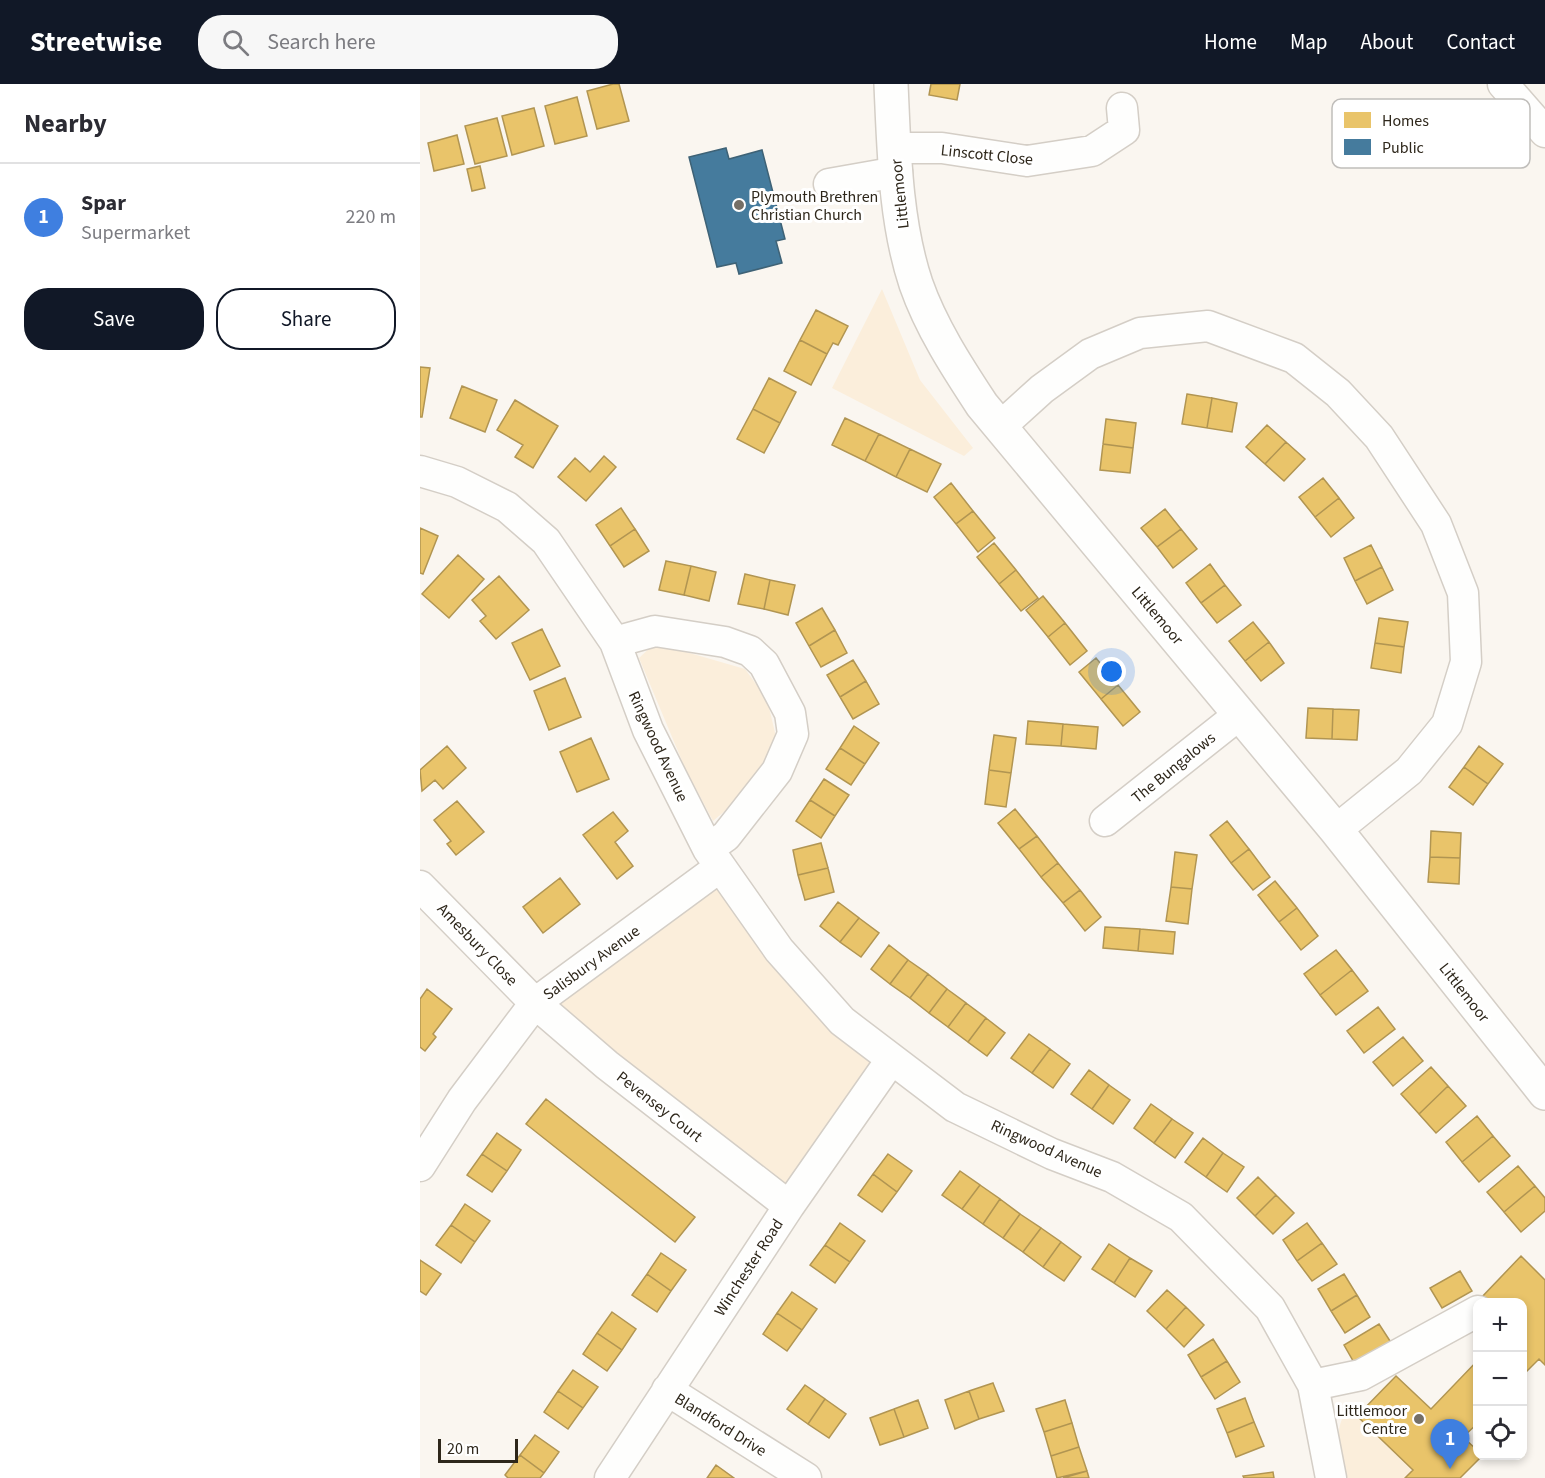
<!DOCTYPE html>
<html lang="en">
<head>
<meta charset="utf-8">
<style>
  :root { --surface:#fff; --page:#f7f7f7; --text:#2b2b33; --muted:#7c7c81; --line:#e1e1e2; --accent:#111827 }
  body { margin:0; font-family:"Source Sans 3",sans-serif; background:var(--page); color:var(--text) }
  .controls { position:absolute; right:18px; bottom:18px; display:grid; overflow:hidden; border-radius:12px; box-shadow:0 3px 9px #0003 }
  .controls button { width:54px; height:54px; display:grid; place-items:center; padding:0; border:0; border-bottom:2px solid var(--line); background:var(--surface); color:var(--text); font:30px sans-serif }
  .scale { position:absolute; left:18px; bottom:15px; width:80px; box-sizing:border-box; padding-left:6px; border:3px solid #2e271b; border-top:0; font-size:16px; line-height:21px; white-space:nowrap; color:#2e271b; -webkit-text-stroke:4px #fff; paint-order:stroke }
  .you { position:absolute; left:692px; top:588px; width:21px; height:21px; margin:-15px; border:4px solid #fff; border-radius:50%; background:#1a73e8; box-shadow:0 0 0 9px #1a73e833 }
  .badge { display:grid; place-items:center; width:39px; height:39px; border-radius:50%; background:var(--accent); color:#fff; font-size:20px; font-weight:700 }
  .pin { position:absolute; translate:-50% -50px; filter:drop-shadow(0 2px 3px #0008) }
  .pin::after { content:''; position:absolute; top:32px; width:21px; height:18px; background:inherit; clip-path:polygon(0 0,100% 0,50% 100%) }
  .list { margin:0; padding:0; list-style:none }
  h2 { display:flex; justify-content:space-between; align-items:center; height:78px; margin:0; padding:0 24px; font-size:26px }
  h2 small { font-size:20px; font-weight:400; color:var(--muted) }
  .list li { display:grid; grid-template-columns:39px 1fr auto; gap:18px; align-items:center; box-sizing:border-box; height:108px; padding:0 24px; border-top:2px solid var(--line) }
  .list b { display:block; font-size:22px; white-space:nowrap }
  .list p { margin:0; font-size:20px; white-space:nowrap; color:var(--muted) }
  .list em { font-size:20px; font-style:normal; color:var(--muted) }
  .actions { display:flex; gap:12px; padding:18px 24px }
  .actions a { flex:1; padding:14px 0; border:2px solid var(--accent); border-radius:24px; text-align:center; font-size:21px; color:var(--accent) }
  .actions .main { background:var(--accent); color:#fff }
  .icon { flex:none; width:33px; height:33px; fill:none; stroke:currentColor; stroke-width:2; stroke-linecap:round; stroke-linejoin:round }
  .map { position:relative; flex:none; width:1125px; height:1394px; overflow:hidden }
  header { display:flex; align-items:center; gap:36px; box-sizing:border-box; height:84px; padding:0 30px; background:var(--accent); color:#fff }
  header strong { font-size:28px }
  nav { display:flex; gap:33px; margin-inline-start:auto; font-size:21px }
  .search { width:420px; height:54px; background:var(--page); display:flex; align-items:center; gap:15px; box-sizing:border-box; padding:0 21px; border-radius:24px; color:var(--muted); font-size:22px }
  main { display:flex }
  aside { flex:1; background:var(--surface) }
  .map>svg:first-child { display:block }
  .green { fill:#fbeedb }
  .homes { fill:#e9c46a; stroke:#b19552; stroke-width:1.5 }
  .public { fill:#457b9d; stroke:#3e6276; stroke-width:1.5 }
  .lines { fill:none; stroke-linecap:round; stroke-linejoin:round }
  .minor-casing { stroke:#d4cec6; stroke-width:33 }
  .major-casing { stroke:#d4cec6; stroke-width:36 }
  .minor { stroke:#fefefd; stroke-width:30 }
  .major { stroke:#fefefd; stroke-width:33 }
  .poi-dot { fill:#756f66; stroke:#fff; stroke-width:2 }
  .labels { text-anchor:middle; stroke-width:6; stroke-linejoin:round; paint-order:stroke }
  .street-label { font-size:16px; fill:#2e271b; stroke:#fff }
  .poi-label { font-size:16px; fill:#2e271b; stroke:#fff; text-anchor:start }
  .key { fill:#fff; stroke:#c0bebb; stroke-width:1.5 }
  .key-label { font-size:16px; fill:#2e271b }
</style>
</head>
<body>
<header>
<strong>Streetwise</strong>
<div class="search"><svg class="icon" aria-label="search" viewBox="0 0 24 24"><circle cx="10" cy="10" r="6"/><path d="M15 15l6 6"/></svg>Search here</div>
<nav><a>Home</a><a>Map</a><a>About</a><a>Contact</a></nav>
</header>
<main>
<aside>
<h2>Nearby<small></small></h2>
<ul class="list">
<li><span class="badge" style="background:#3f7fe0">1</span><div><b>Spar</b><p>Supermarket</p></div><em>220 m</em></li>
</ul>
<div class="actions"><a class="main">Save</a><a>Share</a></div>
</aside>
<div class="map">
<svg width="1125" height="1394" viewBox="0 0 1125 1394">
  <rect width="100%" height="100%" fill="#faf6f0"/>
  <path class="green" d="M462,205l38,91 53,68 -9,8 -132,-68z
    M235,559l90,26 22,30 10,42 -31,52 -33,28 -28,-53 -46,-110z
    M300,783l171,193 -102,146 -254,-203z
    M929,1324l64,62 -8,8h-60c-4,-25 -14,-49 4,-70z"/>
  <path class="homes" d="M193,0h6l10,37 -32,8 -10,-38z
    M511,0h29l-3,16 -28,-5z
    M157,13l10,39 -32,8 -10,-38z
    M114,24l10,38 -32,9 -10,-39z
    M77,34l10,38 -32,8 -10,-38z
    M37,51l7,29 -30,7 -6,-28z
    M60,82l5,22 -13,3 -5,-22z
    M396,226l32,16 -10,19 -5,-2 -6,11 -27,-14z
    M380,256l27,14 -16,31 -27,-14z
    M0,283l10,1 -8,49h-2z
    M349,294l27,14 -16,31 -27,-14z
    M42,302l35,14 -12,32 -35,-14z
    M767,310l25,4 -5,30 -25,-4z
    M792,314l25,5 -5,29 -25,-4z
    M95,316l43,26 -25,42 -18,-11 8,-12 -26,-15z
    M333,325l27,14 -16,30 -27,-14z
    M425,334l34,16 -14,27 -33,-16z
    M686,335l30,4 -3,25 -30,-4z
    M847,341l19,17 -21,22 -19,-17z
    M459,350l31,15 -14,28 -31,-16z
    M866,358l19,17 -21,22 -19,-17z
    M683,360l30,4 -3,25 -30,-3z
    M490,365l31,15 -14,28 -31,-15z
    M184,372l12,11 -30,34 -28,-24 17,-19 15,14z
    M903,394l16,20 -24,19 -16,-20z
    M531,399l22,28 -17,13 -22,-27z
    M919,414l15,20 -23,19 -16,-20z
    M201,424l14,21 -25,17 -14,-21z
    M745,425l16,20 -24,18 -16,-19z
    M553,427l22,27 -17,14 -22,-28z
    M0,444l18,8 -15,38 -3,-1z
    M215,445l14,22 -25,16 -14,-21z
    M761,445l16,20 -24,19 -16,-21z
    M574,459l22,27 -17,14 -22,-27z
    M951,461l11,22 -27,14 -11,-23z
    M38,471l26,24 -35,39 -27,-24z
    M246,477l25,5 -7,29 -25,-5z
    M790,480l15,21 -24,18 -15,-20z
    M271,482l25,6 -7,29 -25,-6z
    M962,483l11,23 -26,14 -12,-23z
    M596,486l22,28 -17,13 -22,-27z
    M325,490l25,6 -6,29 -26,-5z
    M79,492l30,34 -33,29 -16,-18 6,-5 -14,-16z
    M350,496l25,5 -7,30 -24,-6z
    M805,501l16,20 -24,18 -16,-20z
    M623,512l22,27 -17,14 -22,-27z
    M402,524l13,22 -26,16 -13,-23z
    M959,534l29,4 -4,25 -29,-4z
    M833,538l16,20 -24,19 -16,-20z
    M645,539l22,28 -17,14 -22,-28z
    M122,545l18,37 -30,14 -18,-37z
    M415,546l12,23 -26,14 -12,-21z
    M849,558l15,21 -23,18 -16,-20z
    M955,559l29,4 -3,26 -30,-5z
    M676,574l22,27 -17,14 -22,-27z
    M433,576l13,21 -26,16 -13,-22z
    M145,594l16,39 -32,13 -15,-39z
    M446,597l13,23 -26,15 -13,-22z
    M698,601l22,27 -17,14 -22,-27z
    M888,624l25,1 -1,30 -26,-1z
    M913,625l26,1 -2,30 -25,-1z
    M608,637l35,3 -2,22 -35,-2z
    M643,640l35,3 -2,22 -35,-3z
    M434,642l25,17 -14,21 -25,-16z
    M574,651l22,3 -5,35 -22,-3z
    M171,654l18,41 -32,13 -17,-40z
    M27,662l19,22 -23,21 -8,-9 -13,11 -2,-21z
    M1059,662l24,18 -15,20 -24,-17z
    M420,664l25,16 -14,21 -25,-16z
    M1044,683l24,17 -15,21 -24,-18z
    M569,686l22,3 -5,34 -21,-3z
    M404,695l25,16 -14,21 -25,-16z
    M390,716l25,16 -14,22 -25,-17z
    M37,717l27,31 -28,23 -9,-11 4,-3 -17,-21z
    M595,725l22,27 -18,13 -21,-26z
    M193,728l15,19 -13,11 18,24 -16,13 -34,-44z
    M807,737l22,28 -18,14 -21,-28z
    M1011,747l30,2 -1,25 -30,-1z
    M617,752l21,27 -17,14 -22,-28z
    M401,759l7,25 -30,7 -5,-25z
    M829,765l21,28 -17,13 -22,-27z
    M755,768l22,3 -5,34 -21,-2z
    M1010,773l30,1 -1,26 -31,-2z
    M638,779l22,27 -17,13 -22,-26z
    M408,784l6,24 -29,8 -7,-25z
    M140,794l20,26 -37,29 -20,-26z
    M855,797l22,27 -18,14 -21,-27z
    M751,803l21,2 -4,35 -22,-3z
    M660,806l21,27 -16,14 -22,-28z
    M418,818l21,16 -19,24 -20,-16z
    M877,824l21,28 -17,14 -22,-28z
    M439,834l20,15 -18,24 -21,-15z
    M685,843l35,2 -2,22 -35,-3z
    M720,845l35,3 -2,22 -35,-3z
    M469,861l19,15 -18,24 -19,-15z
    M916,866l16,20 -32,25 -16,-21z
    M488,876l20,14 -18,24 -20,-14z
    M932,886l16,21 -32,24 -16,-20z
    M508,890l19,15 -18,24 -19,-15z
    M7,905l25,20 -19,25 3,3 -11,14 -5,-4v-48z
    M527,905l19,14 -18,24 -19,-14z
    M546,919l20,15 -18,24 -20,-15z
    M958,923l17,22 -31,24 -17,-22z
    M566,934l19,15 -18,23 -19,-14z
    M609,950l21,15 -18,24 -21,-15z
    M983,953l20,24 -30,25 -20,-24z
    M630,965l20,15 -17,24 -21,-15z
    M1011,983l17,19 -29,28 -18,-20z
    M669,986l20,15 -17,24 -21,-15z
    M689,1001l21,15 -17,24 -21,-15z
    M1028,1002l18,20 -30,27 -17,-19z
    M126,1015l149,118 -20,25 -149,-118z
    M731,1020l21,15 -18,24 -20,-15z
    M1057,1032l16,20 -31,26 -16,-20z
    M752,1035l21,14 -18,25 -21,-15z
    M77,1049l24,17 -14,21 -25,-17z
    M1073,1052l17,20 -31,26 -17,-20z
    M783,1054l20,15 -17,24 -21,-15z
    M803,1069l21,14 -17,25 -21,-15z
    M62,1070l25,17 -15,21 -25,-17z
    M468,1070l24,17 -15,21 -24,-18z
    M1098,1082l17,20 -31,26 -17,-20z
    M540,1087l20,14 -18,24 -20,-14z
    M453,1090l24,18 -15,20 -24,-17z
    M838,1093l18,18 -21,21 -18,-18z
    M560,1101l20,14 -17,25 -21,-15z
    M1115,1102l10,12v13l-24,21 -17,-20z
    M856,1111l18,18 -21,21 -18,-18z
    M580,1115l20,15 -17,24 -20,-14z
    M45,1120l25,17 -15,21 -24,-17z
    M600,1130l21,14 -18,24 -20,-14z
    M420,1139l25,18 -15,21 -25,-17z
    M887,1139l15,20 -25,18 -14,-21z
    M31,1141l24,17 -14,21 -25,-18z
    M621,1144l20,14 -18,25 -20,-15z
    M641,1158l20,15 -17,24 -21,-14z
    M902,1159l15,21 -25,17 -15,-20z
    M689,1160l21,14 -16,25 -22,-14z
    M405,1161l25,17 -15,21 -25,-18z
    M241,1169l25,17 -15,21 -24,-17z
    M1101,1172l24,24v85l-6,-6 -17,17v-74h-38l-4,-3z
    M710,1174l22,13 -17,26 -21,-14z
    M0,1176l21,14 -15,21 -6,-4z
    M1040,1187l12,20 -30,17 -12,-20z
    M227,1190l24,17 -14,21 -25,-17z
    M924,1190l13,21 -26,16 -13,-22z
    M747,1206l19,17 -20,22 -19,-18z
    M372,1208l25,17 -15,21 -25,-17z
    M937,1211l13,22 -25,16 -14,-22z
    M766,1223l18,18 -20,22 -18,-18z
    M192,1228l24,17 -14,21 -25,-17z
    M357,1229l25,17 -15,21 -24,-17z
    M959,1240l13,20 -36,22 -12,-21z
    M177,1249l25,17 -15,21 -24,-17z
    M793,1255l14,22 -26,16 -13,-22z
    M1058,1276v63l-15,14 15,14v5h4l-22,22h-55l8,-8 -56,-54 39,-40 35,33z
    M807,1277l13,21 -25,17 -14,-22z
    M153,1286l25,17 -15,21 -25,-17z
    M573,1299l11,28 -25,8 -10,-28z
    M385,1301l20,14 -17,25 -21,-15z
    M138,1307l25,17 -15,21 -24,-17z
    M549,1307l10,28 -24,10 -10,-29z
    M825,1314l9,24 -27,11 -10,-24z
    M405,1315l21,15 -17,24 -21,-14z
    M498,1316l10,28 -24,9 -10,-28z
    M645,1316l7,23 -28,9 -8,-23z
    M474,1325l10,28 -24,8 -10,-27z
    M834,1338l10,24 -28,11 -9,-24z
    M652,1339l7,24 -28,9 -7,-24z
    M115,1351l24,17 -15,21 -24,-18z
    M659,1363l8,24 -30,7 -6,-22z
    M100,1371l24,18 -4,5h-32l-3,-3z
    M296,1381l18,13h-27z
    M667,1387l2,7h-26z
    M853,1388l1,6h-30l-1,-2z"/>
  <path class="public" d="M306,64l3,11 33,-9 23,89 -9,2 6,22 -43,11 -3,-11 -19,4 -28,-110z"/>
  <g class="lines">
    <g class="minor-casing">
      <path id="minor" d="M1083,0l42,48
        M474,64h48l85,13 65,-10 32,-21 -2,-22
        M409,100l68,-12
        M580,343l42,-38 48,-35 50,-21 68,-7 86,32 44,35 41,44 57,87 27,69 3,69 -19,62 -38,47 -73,59
        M0,387l37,11 50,25 39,34 69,101 33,88 60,119 71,101 63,71 113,86 97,47 60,23 69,40 89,91 43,77 18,93
        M195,558l40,-11 70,11 25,9 14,13 26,49 3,21 -16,37 -51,65 -18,13
        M685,737l135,-107
        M0,802l115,117 72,62 182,141
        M0,1082l42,-66 73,-97 185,-136
        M893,1301l48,-10 117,-64
        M247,1306l139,88
        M190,1394l179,-272 102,-146"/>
    </g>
    <g class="major-casing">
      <path id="major" d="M471,0c3,66 4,137 25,200 15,43 41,83 66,121l354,425 209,263"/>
    </g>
    <use href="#minor" class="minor"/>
    <use href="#major" class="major"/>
  </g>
  <g class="poi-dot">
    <circle cx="319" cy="121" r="6"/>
    <circle cx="999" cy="1335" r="6"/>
  </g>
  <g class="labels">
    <g class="street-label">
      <text transform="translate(567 70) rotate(6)" y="6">Linscott Close</text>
      <text transform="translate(479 110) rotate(-96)" y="6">Littlemoor</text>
      <text transform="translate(738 531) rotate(50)" y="6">Littlemoor</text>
      <text transform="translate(239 662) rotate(65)" y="6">Ringwood Avenue</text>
      <text transform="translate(753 683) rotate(-39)" y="6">The Bungalows</text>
      <text transform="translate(58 860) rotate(46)" y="6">Amesbury Close</text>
      <text transform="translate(171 878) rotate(-36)" y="6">Salisbury Avenue</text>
      <text transform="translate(1045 908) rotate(52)" y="6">Littlemoor</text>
      <text transform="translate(240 1022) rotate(38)" y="6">Pevensey Court</text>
      <text transform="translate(627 1064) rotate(24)" y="6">Ringwood Avenue</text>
      <text transform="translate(328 1183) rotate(-57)" y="6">Winchester Road</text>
      <text transform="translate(301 1340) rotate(32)" y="6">Blandford Drive</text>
    </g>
    <g class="poi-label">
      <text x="331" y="118">Plymouth Brethren<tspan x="331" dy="18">Christian Church</tspan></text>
      <text x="987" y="1332" text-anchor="end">Littlemoor<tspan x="987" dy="18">Centre</tspan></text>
    </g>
  </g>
  <rect x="912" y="15" width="198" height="69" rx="9" class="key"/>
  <rect x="924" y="28" width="27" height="16" fill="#e9c46a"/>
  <rect x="924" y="55" width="27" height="16" fill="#457b9d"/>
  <g class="key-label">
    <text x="962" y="42">Homes</text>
    <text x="962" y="69">Public</text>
  </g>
</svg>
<div class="controls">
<button>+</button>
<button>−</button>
<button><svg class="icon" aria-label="locate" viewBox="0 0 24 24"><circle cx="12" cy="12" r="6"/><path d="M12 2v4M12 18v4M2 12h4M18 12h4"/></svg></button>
</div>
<div class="scale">20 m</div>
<div class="you"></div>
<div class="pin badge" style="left:1030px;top:1385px;background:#3f7fe0">1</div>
</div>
</main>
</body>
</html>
